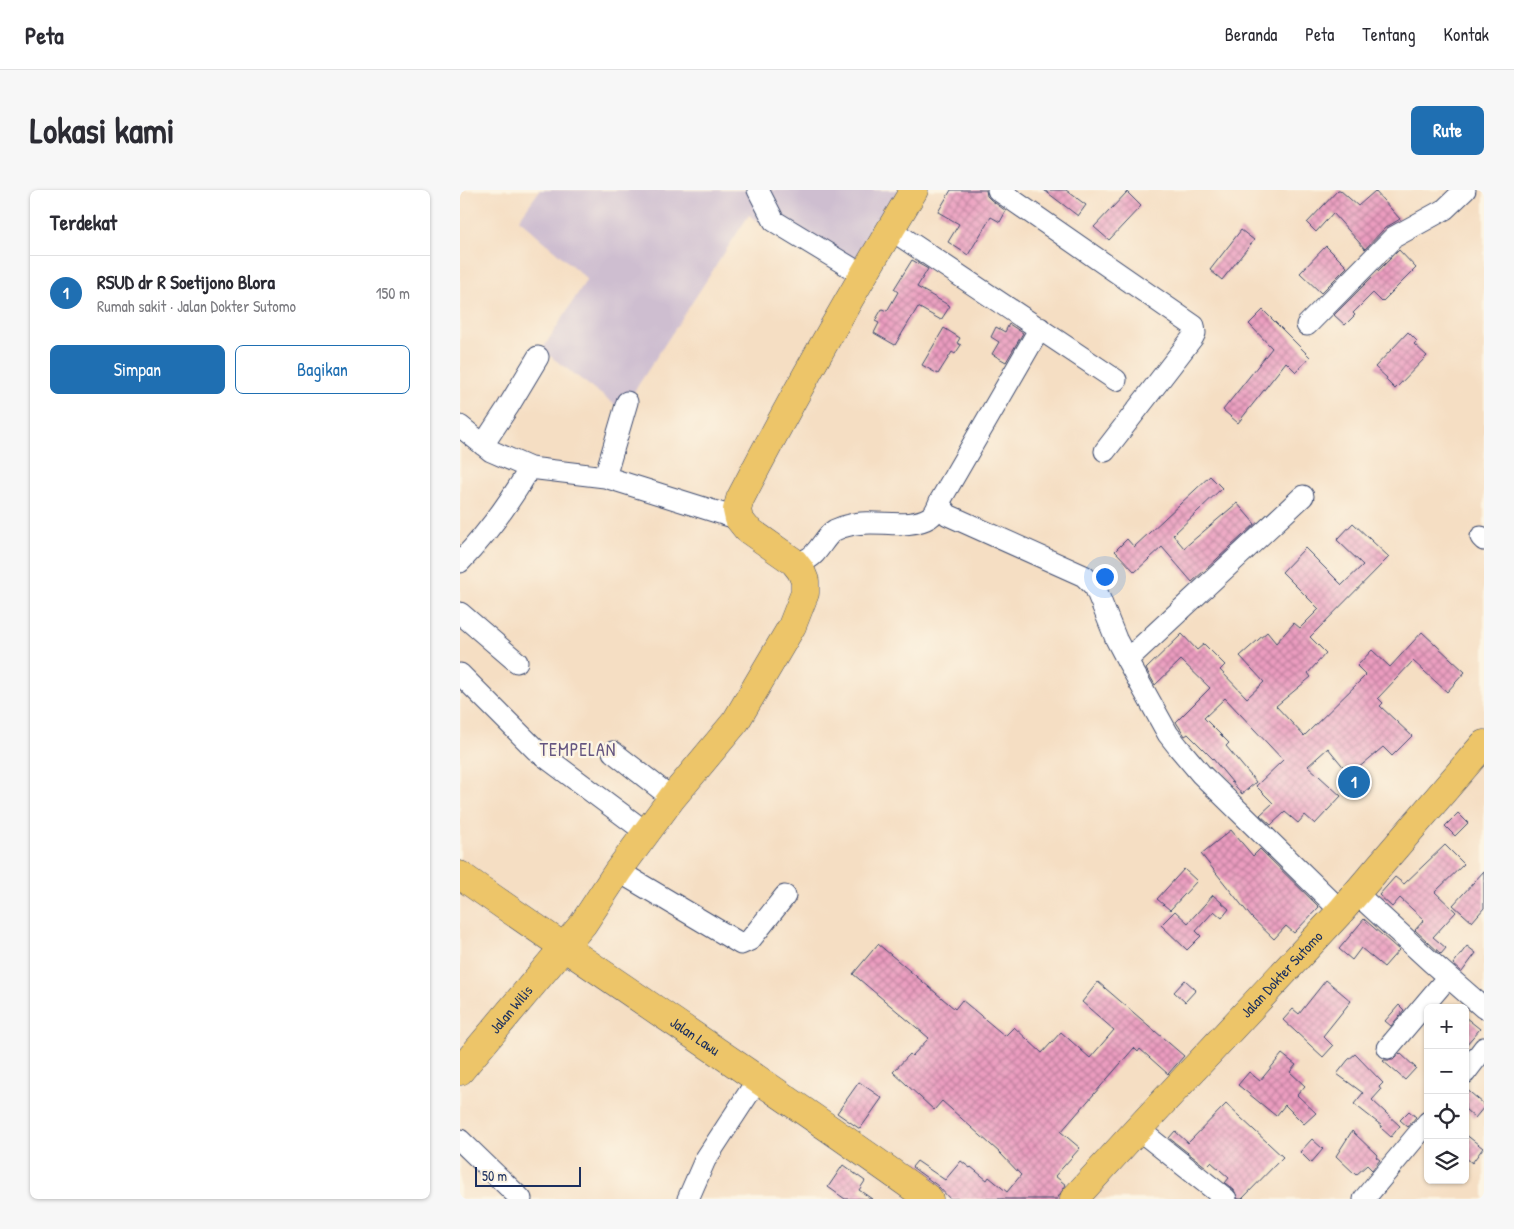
<!DOCTYPE html>
<html lang="id">
<head>
<meta charset="utf-8">
<style>
  :root { --surface:#fff; --page:#f7f7f7; --text:#2b2b33; --muted:#7c7c81; --line:#e1e1e2; --accent:#1f6fb2 }
  body { margin:0; font-family:"Patrick Hand",sans-serif; background:var(--page); color:var(--text) }
  .controls { position:absolute; right:15px; bottom:15px; display:grid; overflow:hidden; border-radius:8px; box-shadow:0 1px 4px #0004 }
  .controls button { width:45px; height:45px; display:grid; place-items:center; padding:0; border:0; border-bottom:1px solid var(--line); background:var(--surface); color:var(--text); font:25px sans-serif }
  .scale { position:absolute; left:15px; bottom:12px; width:106px; box-sizing:border-box; padding-left:5px; border:2px solid #1b2f5e; border-top:0; font-size:14px; line-height:18px; white-space:nowrap; color:#1b2f5e; -webkit-text-stroke:4px #fcf5e5; paint-order:stroke }
  .you { position:absolute; left:644px; top:386px; width:18px; height:18px; margin:-12px; border:4px solid #fff; border-radius:50%; background:#1a73e8; box-shadow:0 0 0 8px #1a73e833 }
  .badge { display:grid; place-items:center; width:32px; height:32px; border-radius:50%; background:var(--accent); color:#fff; font-size:16px; font-weight:700 }
  .pin { position:absolute; translate:-50% -50%; border:2px solid #fff; box-shadow:0 1px 5px #0006 }
  .list { margin:0; padding:0; list-style:none }
  h2 { display:flex; justify-content:space-between; align-items:center; height:65px; margin:0; padding:0 20px; font-size:21px }
  h2 small { font-size:16px; font-weight:400; color:var(--muted) }
  .list li { display:grid; grid-template-columns:32px 1fr auto; gap:15px; align-items:center; box-sizing:border-box; height:75px; padding:0 20px; border-top:1px solid var(--line) }
  .list b { display:block; font-size:19px; white-space:nowrap }
  .list p { margin:0; font-size:16px; white-space:nowrap; color:var(--muted) }
  .list em { font-size:16px; font-style:normal; color:var(--muted) }
  .actions { display:flex; gap:10px; padding:15px 20px }
  .actions a { flex:1; padding:11px 0; border:1px solid var(--accent); border-radius:8px; text-align:center; font-size:18px; color:var(--accent) }
  .actions .main { background:var(--accent); color:#fff }
  .icon { flex:none; width:28px; height:28px; fill:none; stroke:currentColor; stroke-width:2; stroke-linecap:round; stroke-linejoin:round }
  .map { position:relative; flex:none; width:1024px; height:1009px; overflow:hidden; border-radius:8px }
  header { display:flex; align-items:center; gap:30px; box-sizing:border-box; height:70px; padding:0 25px; background:var(--surface); border-bottom:1px solid var(--line) }
  header strong { font-size:24px }
  nav { display:flex; gap:28px; margin-inline-start:auto; font-size:18px }
  .intro { display:flex; align-items:center; justify-content:space-between; box-sizing:border-box; height:120px; padding:0 30px }
  h1 { margin:0; font-size:35px }
  .button { padding:12px 22px; border-radius:8px; background:var(--accent); color:#fff; font-size:18px; font-weight:700 }
  main { display:flex; gap:30px; padding:0 30px }
  aside { flex:1; background:var(--surface); border-radius:8px; box-shadow:0 1px 4px #0004 }
  .map>svg:first-child { display:block }
  .industrial { fill:#cebed0 }
  .building { fill:url(#building-cross-hatch) }
  .lines { fill:none; stroke-linecap:round; stroke-linejoin:round }
  .minor-casing { stroke:#3c496d; stroke-width:23 }
  .major-casing { stroke:#3c496d; stroke-width:29 }
  .minor { stroke:#fff; stroke-width:21 }
  .major { stroke:#edc569; stroke-width:28 }
  .labels { text-anchor:middle; stroke-width:4.5; stroke-linejoin:round; paint-order:stroke }
  .street-label { font-size:15px; fill:#1b2f5e; stroke:#fcf5e5 }
  .quarter-label { font-size:18px; letter-spacing:1px; fill:#645580; stroke:#fcf5e5 }
</style>
</head>
<body>
<header>
<strong>Peta</strong>
<nav><a>Beranda</a><a>Peta</a><a>Tentang</a><a>Kontak</a></nav>
</header>
<div class="intro"><h1>Lokasi kami</h1><a class="button">Rute</a></div>
<main>
<aside>
<h2>Terdekat<small></small></h2>
<ul class="list">
<li><span class="badge">1</span><div><b>RSUD dr R Soetijono Blora</b><p>Rumah sakit · Jalan Dokter Sutomo</p></div><em>150 m</em></li>
</ul>
<div class="actions"><a class="main">Simpan</a><a>Bagikan</a></div>
</aside>
<div class="map">
<svg width="1024" height="1009" viewBox="0 0 1024 1009">
  <defs>
    <pattern id="building-cross-hatch" width="8" height="8" patternUnits="userSpaceOnUse" patternTransform="scale(1.25)"><rect width="8" height="8" fill="#eb9cbf"/><path d="M0 0l8 8M0 8l8-8" fill="none" stroke="#be809e"/></pattern>
  </defs>
  <rect width="100%" height="100%" fill="#fcf5e5"/>
  <filter id="ink" filterUnits="userSpaceOnUse"><feTurbulence type="fractalNoise" baseFrequency=".02" numOctaves="2"/><feDisplacementMap in="SourceGraphic" scale="10" xChannelSelector="R" yChannelSelector="G"/><feConvolveMatrix kernelMatrix="1 2 1 2 8 2 1 2 1" color-interpolation-filters="sRGB"/></filter>
  <filter id="wash" filterUnits="userSpaceOnUse"><feTurbulence type="fractalNoise" baseFrequency=".0096" numOctaves="4" result="noise"/><feDisplacementMap in="SourceGraphic" scale="20" xChannelSelector="R" yChannelSelector="G"/><feGaussianBlur stdDeviation="1.12" result="paint"/><feColorMatrix in="noise" values="0 0 0 0 0 0 0 0 0 0 0 0 0 0 0 0 0 1.4 0 .05"/><feComposite in="paint" operator="in"/></filter>
  <g filter="url(#wash)">
    <rect width="100%" height="100%" fill="#f5dec3"/>
    <path class="industrial" d="M80,0h363l-52,88 -102,-63 -127,195 -80,-60 45,-71 -68,-60z"/>
    <g id="blocks">
      <path class="building" d="M491,0h35l1,6 4,4 15,11 -6,11 -9,-5 -23,38 -20,-13 11,-18 -21,-12z
        M584,0h22l20,15 -8,11z
        M878,0h2l18,16 17,-15 25,28 -15,9 -20,21 -32,-36 -17,19 -9,-9z
        M667,2l14,14 -32,34 -15,-13z
        M781,40l13,10 -32,40 -12,-10z
        M866,56l21,21 -26,26 -21,-20z
        M939,60l17,18 -34,34 -9,-9 -20,20 2,2 -10,10 -11,-10z
        M452,70l16,9 -11,18 33,19 -9,14 -23,-13 -23,38 -21,-12 5,-10 -4,-2 7,-12 5,2 11,-19 -4,-3z
        M803,120l47,47 -14,15 -10,-10 -48,61 -15,-13 49,-62 -23,-24z
        M549,134l14,9 -17,29 -14,-8 7,-12 -8,-5 5,-10 9,5z
        M484,138l16,10 -3,5 4,2 -6,9 -3,-2 -14,22 -16,-9z
        M948,142l9,9 -3,3 13,12 -32,33 -9,-9 1,-2 -12,-11z
        M750,286l12,12 -49,47 11,13 53,-45 18,21 -63,58 -30,-35 -27,25 -20,-21 12,-12 7,8z
        M893,333l36,34 -79,80 16,16 -18,20 3,4 -35,29 28,30 62,-61 -9,-9 15,-16 18,17 32,-35 43,40 -18,20 -34,-31 -35,37 5,5 -3,3 32,30 -20,20 -9,-9 -33,28 -22,-27 -20,18 33,30 -26,28 -10,-9 -7,8 -13,-11 -14,13 -11,-10 13,-12 -17,-17 27,-26 -58,-62 -21,20 25,25 -3,3 30,36 -14,12 -29,-35 -25,-25 -3,2 -9,-14 34,-34 -29,-28 -26,25 -9,-16 36,-35 15,16 7,-6 21,21 -5,5 27,28 17,-16 -24,-26 27,-24 9,11 18,-20 6,5 19,-19 -37,-37 23,-24 37,37 21,-20 -26,-25z
        M998,623l10,10 -13,13 -10,-10z
        M771,640l22,26 7,-7 59,58 -25,26 -8,-7 -12,13 -22,-21 -51,-64z
        M985,655l19,19 -29,28 21,20 -23,25 13,11 -5,6 -26,-24 9,-10 -24,-22 -8,9 -13,-12 16,-18 9,7z
        M724,679l13,12 -27,29 -13,-11z
        M1024,681v37l-12,14 -19,-17z
        M753,705l16,14 -7,9 -8,-7 -18,20 5,5 -14,14 -26,-25 14,-14 13,12z
        M904,729l35,31 -15,17 -23,-19 -9,12 -13,-11z
        M418,754l77,65 7,-9 43,36 9,-9 28,26 19,-21 29,26 24,-28 -32,-28 16,-20 86,74 -16,18 -28,-25 -2,3 -4,-4 -73,84 19,16 -25,28 11,9 -9,14h-107l-12,-13 -26,-19 5,-6 28,19 16,-19 9,7 1,-1 16,13 2,-3 18,15 14,-17 -21,-22 -58,-52 -8,9 -41,-38 17,-18 2,2 17,-18 -76,-64z
        M1007,756l9,7 -14,19 -9,-8z
        M725,790l11,10 -11,12 -11,-10z
        M866,790l25,21 -28,35 10,10 -10,11 -40,-37 10,-11 6,5z
        M939,815l5,5 -13,16 -6,-5z
        M1005,827l15,12 -15,17z
        M940,863l16,15 -11,12 -22,-19 1,-1h9z
        M822,864l14,11 -6,7 15,14 -8,9 19,18 -12,11 -19,-19 -9,11 -38,-31 11,-13 11,9z
        M895,864l28,29 -4,4 2,3 -9,10 28,26 -9,11 -10,-9 1,-2 -28,-22 9,-11 -26,-19 11,-14z
        M399,892l23,16 -22,31 -23,-16z
        M1005,898l19,16v3l-9,11 -10,-9z
        M766,914l57,53 -41,42h-4l-4,-9 -9,-7 4,-5 -18,-16 -5,5 -37,-29 6,-7 13,12z
        M949,921l7,6 -8,10 -8,-7z
        M892,941l25,24 -1,2 4,3 -8,10 -5,-5 -11,10 -20,-19z
        M1005,944l18,14 -11,15 -7,-6z
        M852,949l11,10 -12,14 -11,-11z
        M383,975l22,16 -6,9 13,9h-27l-17,-12z"/>
    </g>
  </g>
  <g filter="url(#ink)">
    <use href="#blocks" fill-opacity="0" stroke="#3c496d" stroke-width="1"/>
    <g class="lines">
      <g class="minor-casing">
        <path id="minor" d="M298,0l16,31 89,54
          M538,0l196,136 1,7 -2,4 -88,114
          M430,39l226,151
          M847,135l87,-88 51,-28 20,-19
          M580,138l-100,173v4l8,10 136,61 11,11 21,52 11,21 41,74 11,14 22,26 140,137
          M0,236l31,25 39,17 75,9 134,42
          M23,255l25,-38 30,-50
          M145,287l22,-75
          M1021,347l3,3
          M0,372c28,-29 50,-60 70,-94
          M334,372c4,-1 8,-1 11,-2 14,-5 18,-23 30,-30 4,-2 10,-4 15,-5 24,-7 58,6 80,-8 5,-3 8,-11 10,-16
          M0,423l57,49
          M667,470l176,-164
          M0,484l76,76 111,83
          M153,562l59,46
          M158,681l123,73 9,-4 35,-44
          M896,703l74,68 54,47
          M928,858l60,-71
          M1005,883l19,-25
          M678,939l88,70
          M0,950l61,59
          M228,1009l17,-39 53,-81
          M904,1009l64,-77"/>
      </g>
      <g class="major-casing">
        <g id="major">
          <path id="s1" d="M0,685c155,109 315,213 469,324"/>
          <path id="s2" d="M0,881l123,-147 35,-53 54,-73 64,-77 56,-95 13,-33v-12l-4,-10 -7,-9 -47,-33 -8,-10 -2,-9 3,-11c54,-105 113,-208 174,-309"/>
          <path id="s3" d="M614,1009l64,-70 203,-218 143,-167"/>
        </g>
      </g>
      <use href="#minor" class="minor"/>
      <use href="#major" class="major"/>
    </g>
  </g>
  <g class="labels">
    <g class="street-label">
      <text dy="5" stroke="none"><textPath href="#s3" startOffset="306">Jalan Dokter Sutomo</textPath></text>
      <text dy="5" stroke="none"><textPath href="#s2" startOffset="80">Jalan Wilis</textPath></text>
      <text dy="5" stroke="none"><textPath href="#s1" startOffset="285">Jalan Lawu</textPath></text>
    </g>
    <g class="quarter-label">
      <text x="118" y="566">TEMPELAN</text>
    </g>
  </g>
</svg>
<div class="controls">
<button>+</button>
<button>−</button>
<button><svg class="icon" aria-label="locate" viewBox="0 0 24 24"><circle cx="12" cy="12" r="6"/><path d="M12 2v4M12 18v4M2 12h4M18 12h4"/></svg></button>
<button><svg class="icon" aria-label="layers" viewBox="0 0 24 24"><path d="M12 4l9 5-9 5-9-5zM3 14l9 5 9-5"/></svg></button>
</div>
<div class="scale">50 m</div>
<div class="you"></div>
<div class="pin badge" style="left:894px;top:592px">1</div>
</div>
</main>
</body>
</html>
